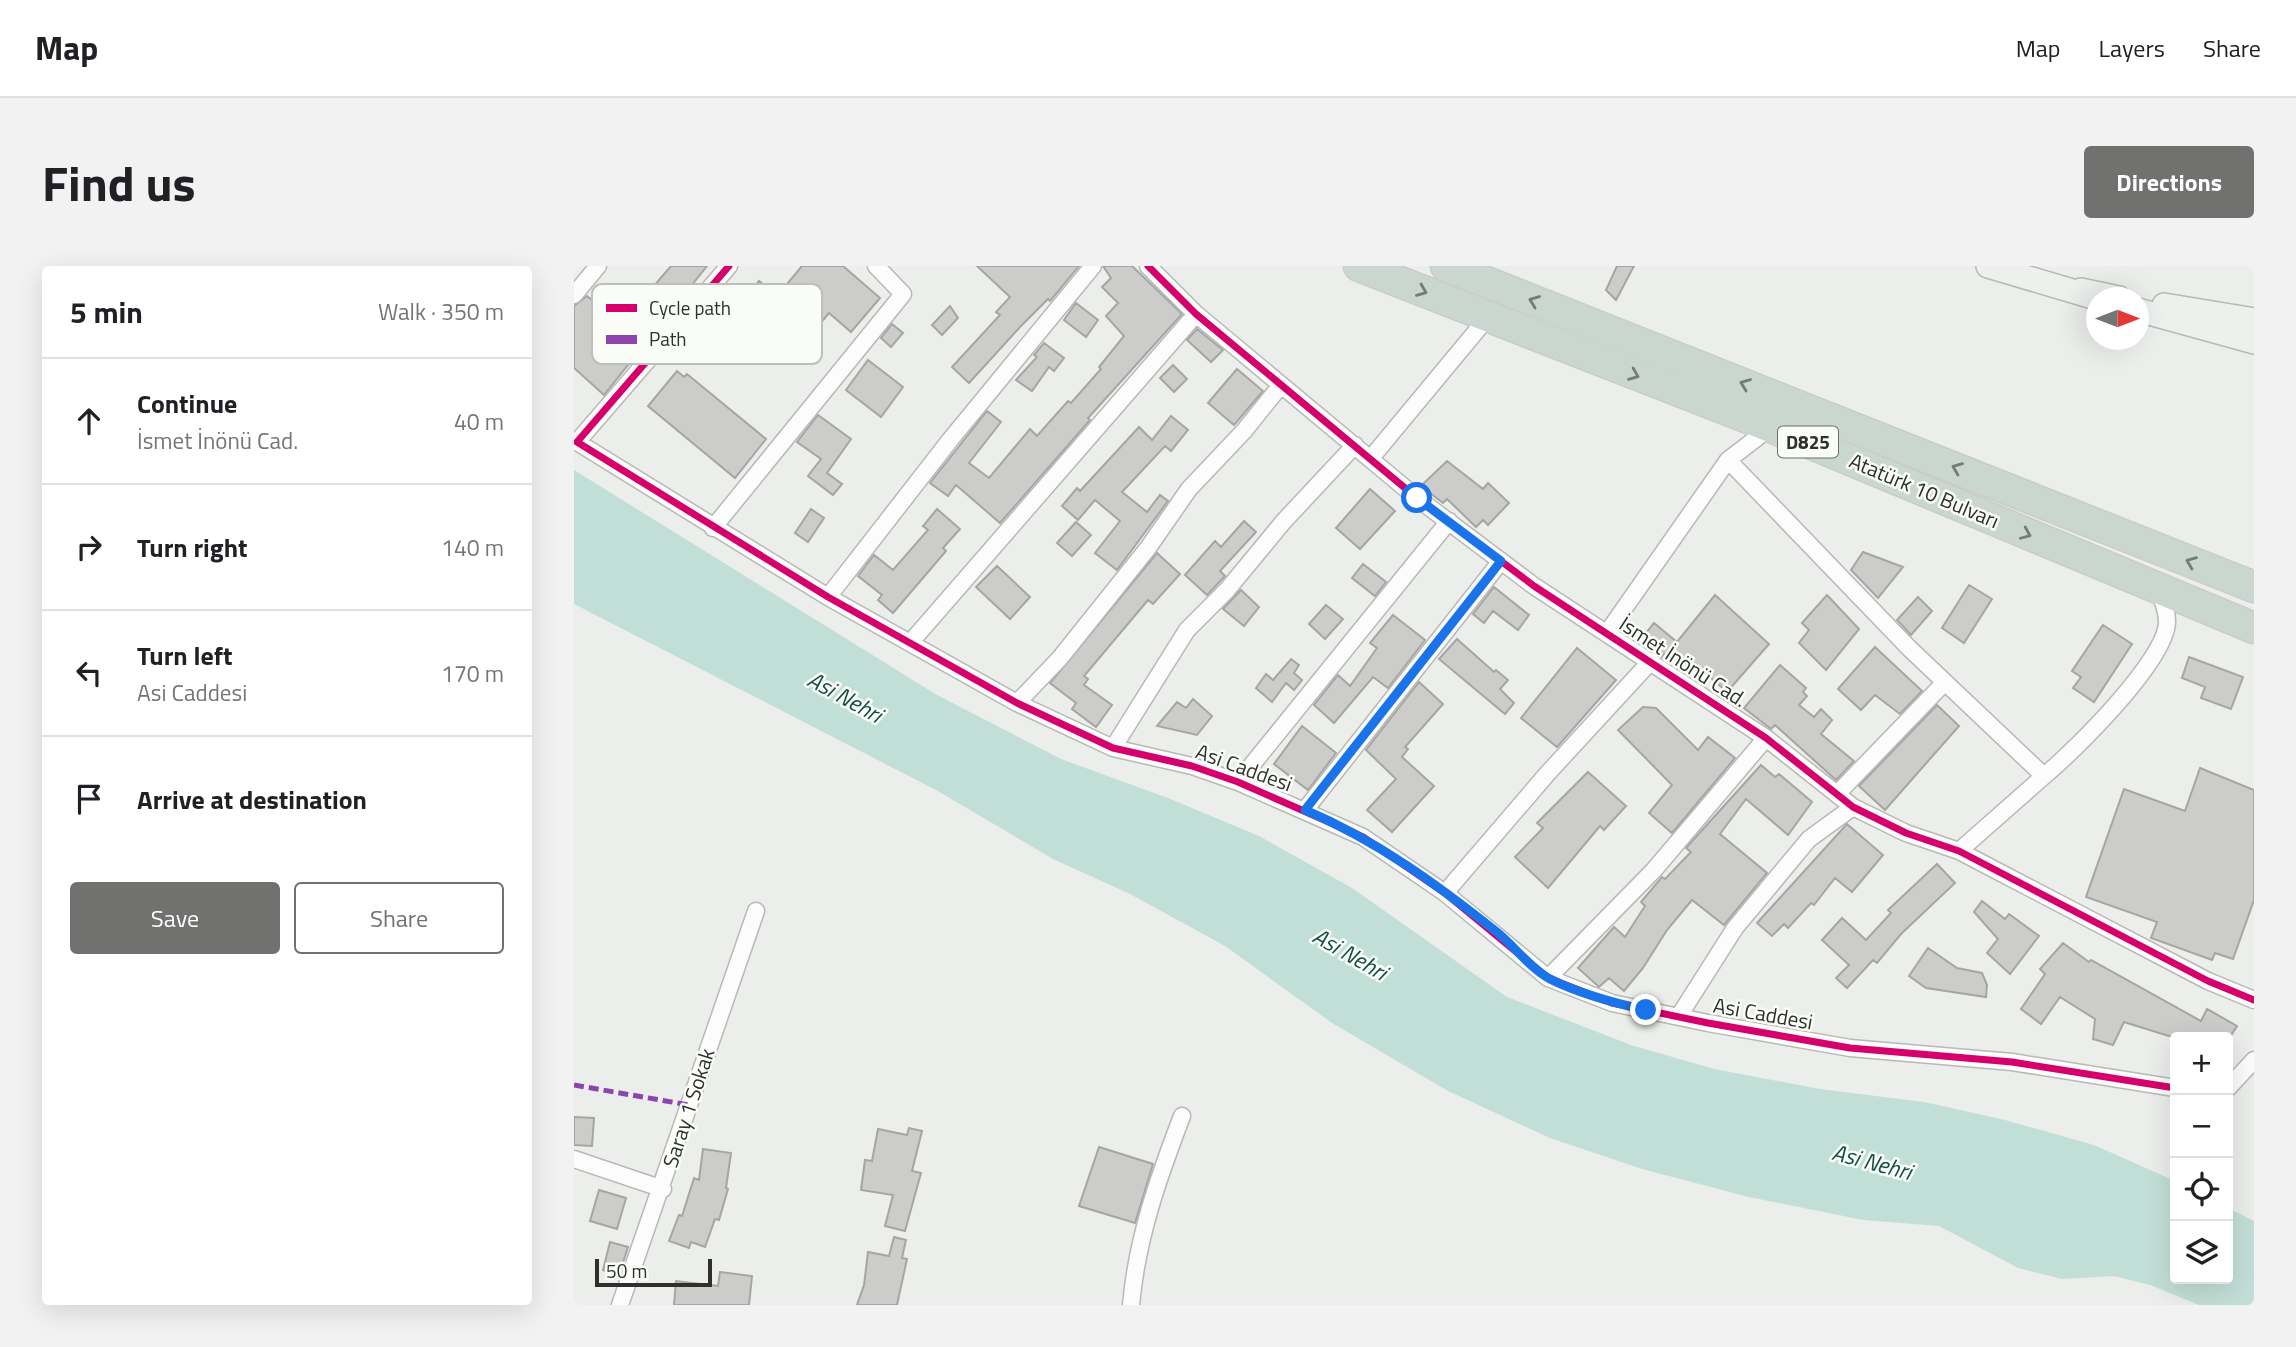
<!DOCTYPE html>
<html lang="en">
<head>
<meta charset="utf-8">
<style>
  :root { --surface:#fff; --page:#f2f2f2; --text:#202124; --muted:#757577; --line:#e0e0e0; --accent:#717270 }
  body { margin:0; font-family:"Titillium Web",sans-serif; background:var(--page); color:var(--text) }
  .controls { position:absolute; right:21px; bottom:21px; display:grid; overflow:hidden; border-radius:7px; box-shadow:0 7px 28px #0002 }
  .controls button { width:63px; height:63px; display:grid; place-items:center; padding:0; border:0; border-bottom:2px solid var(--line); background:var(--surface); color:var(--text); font:35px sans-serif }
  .compass { position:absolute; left:1512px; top:21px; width:63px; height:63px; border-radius:50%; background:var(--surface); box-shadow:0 7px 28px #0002; rotate:90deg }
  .scale { position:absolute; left:21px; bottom:18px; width:117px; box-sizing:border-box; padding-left:7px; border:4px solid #2f302e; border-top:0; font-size:19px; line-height:24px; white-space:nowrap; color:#2f302e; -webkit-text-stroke:5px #f9fcf7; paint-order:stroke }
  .stop { position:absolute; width:21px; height:21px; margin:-16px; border:5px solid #1a73e8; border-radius:50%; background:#fff }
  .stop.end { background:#1a73e8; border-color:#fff; box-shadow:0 2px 7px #0008 }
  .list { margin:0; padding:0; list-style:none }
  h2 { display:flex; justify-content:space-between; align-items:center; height:91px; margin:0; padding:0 28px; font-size:30px }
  h2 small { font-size:23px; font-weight:400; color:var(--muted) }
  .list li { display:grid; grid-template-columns:46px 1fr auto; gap:21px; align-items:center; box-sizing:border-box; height:126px; padding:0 28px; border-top:2px solid var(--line) }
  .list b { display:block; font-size:26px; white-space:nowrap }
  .list p { margin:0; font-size:23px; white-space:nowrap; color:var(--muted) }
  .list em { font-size:23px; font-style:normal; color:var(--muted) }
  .actions { display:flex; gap:14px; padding:21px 28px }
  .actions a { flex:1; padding:16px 0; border:2px solid var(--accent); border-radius:7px; text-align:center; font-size:24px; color:var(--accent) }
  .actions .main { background:var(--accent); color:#fff }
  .icon { flex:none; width:38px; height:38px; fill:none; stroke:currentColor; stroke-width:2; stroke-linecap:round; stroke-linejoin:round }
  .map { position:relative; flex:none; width:1680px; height:1039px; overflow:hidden; border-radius:7px }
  header { display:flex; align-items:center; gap:42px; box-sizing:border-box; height:98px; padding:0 35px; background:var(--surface); border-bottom:2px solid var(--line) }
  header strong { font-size:33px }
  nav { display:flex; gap:38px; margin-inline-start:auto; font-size:24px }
  .intro { display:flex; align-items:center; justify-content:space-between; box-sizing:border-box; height:168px; padding:0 42px }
  h1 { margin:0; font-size:49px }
  .button { padding:18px 32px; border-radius:7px; background:var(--accent); color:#fff; font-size:24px; font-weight:700 }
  main { display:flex; gap:42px; padding:0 42px }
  aside { flex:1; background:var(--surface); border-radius:7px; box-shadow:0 7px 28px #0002 }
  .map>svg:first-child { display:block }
  .water { fill:#c2dfd7 }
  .building { fill:#cccdcb; stroke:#a5a6a4; stroke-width:2 }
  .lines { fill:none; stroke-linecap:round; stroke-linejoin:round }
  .street-casing { stroke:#b8b9b7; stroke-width:19 }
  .secondary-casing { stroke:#b8b9b7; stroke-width:26 }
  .highway-casing { stroke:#cacbca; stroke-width:33 }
  .street { stroke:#fcfcfc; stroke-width:16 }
  .secondary { stroke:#edf1ee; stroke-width:23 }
  .highway { stroke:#cad7d0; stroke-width:30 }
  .quiet { stroke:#8e44ad; stroke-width:5; stroke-dasharray:10 5; stroke-linecap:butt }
  .cycleway-casing { stroke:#f9fcf7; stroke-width:11 }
  .cycleway { stroke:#d6006c; stroke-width:7 }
  .oneway { stroke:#757b77 }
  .route { stroke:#1a73e8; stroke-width:9 }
  .labels { text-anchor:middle; stroke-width:5; stroke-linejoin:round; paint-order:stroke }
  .shield { fill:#f9fcf7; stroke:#6c6d6a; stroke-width:2 }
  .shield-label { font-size:19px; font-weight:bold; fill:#2f302e }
  .street-label { font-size:21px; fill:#2f302e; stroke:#f9fcf7 }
  .water-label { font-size:23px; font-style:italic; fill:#164e44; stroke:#f9fcf7 }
  .key { fill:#f9fcf7; stroke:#bcbfbb; stroke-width:2 }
  .key-label { font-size:19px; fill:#2f302e }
</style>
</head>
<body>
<header>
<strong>Map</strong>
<nav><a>Map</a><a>Layers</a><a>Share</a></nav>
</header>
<div class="intro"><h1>Find us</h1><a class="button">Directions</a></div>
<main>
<aside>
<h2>5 min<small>Walk · 350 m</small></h2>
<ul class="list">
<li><svg class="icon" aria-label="ahead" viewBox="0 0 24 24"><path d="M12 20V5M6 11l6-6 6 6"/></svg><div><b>Continue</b><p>İsmet İnönü Cad.</p></div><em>40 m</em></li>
<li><svg class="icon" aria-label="right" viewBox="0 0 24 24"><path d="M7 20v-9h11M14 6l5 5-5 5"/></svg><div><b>Turn right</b></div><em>140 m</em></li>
<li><svg class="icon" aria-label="left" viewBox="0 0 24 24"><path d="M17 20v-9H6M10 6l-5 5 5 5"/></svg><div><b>Turn left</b><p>Asi Caddesi</p></div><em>170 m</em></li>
<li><svg class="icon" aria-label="arrive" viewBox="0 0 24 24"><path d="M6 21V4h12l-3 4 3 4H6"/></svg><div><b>Arrive at destination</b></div></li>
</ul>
<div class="actions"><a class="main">Save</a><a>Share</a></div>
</aside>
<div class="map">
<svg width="1680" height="1039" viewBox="0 0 1680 1039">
  <rect width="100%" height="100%" fill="#eceeeb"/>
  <path class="water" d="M0,204l363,225 124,64 107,39 91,38 93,52 155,109 124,48 83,24 106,20 104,13 81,18 89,25 81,36v98h53v-71l26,13v84h-55l-49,-20 -36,-9 -52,3 -44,-11 -79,-42 -76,-6 -114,-23 -107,-28 -92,-31 -102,-47 -116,-68 -107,-77 -95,-52 -77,-35 -117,-69 -362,-186z"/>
  <path class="building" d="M97,0h36l-103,129 -30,-27v-62l13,-10 43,35 24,-31 -7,-6z
    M228,0h41l37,32 -29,34 -22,-19 -30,36 -13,-12 -5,6 -43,-36 21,-26 18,15z
    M403,0h102l-29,35 -2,-2 -27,27 -52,57 -17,-16 48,-52 -4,-3 14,-15z
    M529,0h29l50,48 -94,104 2,2 -90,103 -44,-38 -8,11 -18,-13 57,-72 14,11 -32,41 20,15 41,-49 7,7 31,-35 3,2 30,-34 -2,-2 25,-31 -18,-20 12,-13 -16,-16 9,-9z
    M1043,0h17l-18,34 -10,-10z
    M502,37l22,17 -12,17 -22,-17z
    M376,40l8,12 -16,17 -10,-10z
    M318,58l11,9 -12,14 -10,-9z
    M623,63l26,21 -12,12 -24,-22z
    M470,77l20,15 -10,13 -5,-4 -17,24 -16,-11 21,-23 -3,-2z
    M294,94l35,27 -22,30 -35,-27z
    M599,99l14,14 -13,13 -14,-14z
    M663,103l26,22 -29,34 -26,-22z
    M103,105l7,6 3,-3 79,65 -31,39 -87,-72z
    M244,149l33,24 -24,34 15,11 -9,11 -25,-19 13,-17 -24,-17z
    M597,150l17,14 -17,21 -6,-5 -43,46 25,20 13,-17 8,6 -51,69 -22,-17 25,-32 -25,-21 -17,20 -16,-14 15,-18 3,3 59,-64 13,13z
    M873,195l36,28 5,-6 21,20 -21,22 -5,-5 -7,7 -29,-28 -4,4 -22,-17z
    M796,223l25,22 -35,38 -24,-21z
    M237,243l13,9 -16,24 -13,-9z
    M363,243l23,20 -17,19 3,3 -53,62 -15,-13 4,-5 -24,-19 16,-21 19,15 35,-40 -5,-4z
    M670,255l12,11 -36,39 5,5 -18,19 -22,-20 30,-34 6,6z
    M502,256l15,13 -19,21 -15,-13z
    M1289,286l40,15 -25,31 -27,-28z
    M583,287l23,21 -27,30 -5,-4 -64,76 4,3 -4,6 28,20 -16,22 -24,-18 4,-6 -26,-20z
    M789,298l23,18 -11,14 -23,-18z
    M423,300l33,31 -20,22 -34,-32z
    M1395,319l23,14 -28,44 -22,-15z
    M920,321l35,28 -11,15 -25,-19 -9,12 -11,-9z
    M667,324l18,17 -15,19 -21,-17z
    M1141,329l54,49 -42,48 -36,-32 -7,10 -20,-16 -2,3 -23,-15 15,-19 23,19z
    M1253,329l32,34 -33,41 -27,-27 10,-13 -7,-7z
    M1344,331l14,14 -21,24 -14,-15z
    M752,339l17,14 -18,20 -16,-15z
    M819,349l32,25 -37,48 -15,-11 -39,46 -20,-18 24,-30 12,11 27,-38 -7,-5z
    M1529,359l29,19 -38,58 -21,-14 8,-11 -9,-6z
    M883,373l37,33 2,-2 12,10 -8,9 14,14 -9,11 -66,-55z
    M1301,381l47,44 -22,23 -25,-19 -14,15 -23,-21z
    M1003,382l39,32 -59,67 -36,-29z
    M1615,391l54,20 -12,32 -30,-11 4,-11 -23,-9z
    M717,393l8,6 -5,8 8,7 -8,10 -8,-7 -14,19 -16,-14 10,-14 7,6z
    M1206,399l26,23 -3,4 4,4 -8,9 15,12 7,-8 11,11 -11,14 33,27 -18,19 -61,-55 -4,4 -27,-21z
    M845,416l24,22 -38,43 3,2 -6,8 32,29 -42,46 -25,-22 29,-31 -30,-29z
    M619,433l19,17 -15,19 -40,-9 20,-24 9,6z
    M1363,439l22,21 -74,84 -26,-24z
    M1069,441l13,1 42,42 10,-13 27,21 -63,75 -23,-20 23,-28 -54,-55z
    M728,460l34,27 -28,37 -34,-26z
    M1187,499l14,12 4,-3 33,28 -24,33 -42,-36 -26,35 47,39 -43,52 -32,-25 -25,30 -24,38 -19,23 -15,-13 -10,9 -21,-19 36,-41 11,10 20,-31 -4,-4 21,-25 3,2 26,-27 -5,-4z
    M1626,502l54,22v110l-21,59 -18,-6 -3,7 -61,-22 6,-16 -71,-25 38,-108 61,22z
    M1014,506l38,34 -22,24 -4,-4 -52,62 -33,-31 28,-29 -6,-5z
    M1273,558l36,31 -31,37 -17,-14 -21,27 -3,-2 -23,25 -4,-4 -12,12 -15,-13z
    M1363,598l18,19 -54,51 -24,29 -4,-3 -26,28 -11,-10 13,-13 -27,-25 20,-22 24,22 25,-27 -3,-3z
    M1408,635l23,18 4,-5 30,22 -29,38 -23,-21 11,-14 -24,-27z
    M1489,677l26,19 2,-2 110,61 6,-12 30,17 -7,11h-58l-48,-15 -11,23 -20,-6 2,-20 -35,-22 -19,27 -20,-15 24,-35 -5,-5z
    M1354,682l29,20 25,5 5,12 -1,12 -60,-9 -17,-12z
    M0,851l20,1 -2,28 -18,-1z
    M335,862l13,3 -10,40 9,2 -16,58 -20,-5 8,-31 -32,-5 4,-30 7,1 6,-32 29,6z
    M525,881l54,17 -18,59 -56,-17z
    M129,883l28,4 -5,35 2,1 -9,31 -4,-1 -10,28 -14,-5 -2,6 -20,-7 10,-26 3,1 12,-38 5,2z
    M25,924l27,8 -9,31 -27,-8z
    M320,971l12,3 -4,18 5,1 -10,46h-40l7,-20 4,-33 21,4z
    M36,976l18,5 -9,28 -16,-5z
    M146,1006l32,4 -3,29h-75l2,-24 42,5z"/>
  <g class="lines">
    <g class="street-casing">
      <path id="street" d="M155,0l-152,176 251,155 189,106 96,45 79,18 46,16 125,55 82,56 103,85 64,25 96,20 142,25 162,14 163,26
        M574,0l48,48 221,184 117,88 232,152 87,69 53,26 53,18 249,130 46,19
        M0,29l24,-29
        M797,192l117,-141
        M1154,194l181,188 135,128c29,-24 124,-117 123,-155 0,-10 -5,-22 -8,-32
        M139,262l190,-234 -27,-28
        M254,331l122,-157 143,-174
        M1033,367l121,-173 43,-33
        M336,377l286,-329
        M443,437l43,-45 88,-110 41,-59 55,-58 37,-46
        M539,482l74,-118 40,-40 57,-69 71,-76
        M664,516l211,-261
        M1263,528l108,-112
        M731,544l196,-249
        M1385,585l85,-75
        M871,627l102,-119 104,-113
        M974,712l106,-108 112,-132
        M1105,750l56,-88 74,-89 44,-32
        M1654,822l26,-28
        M0,893l89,30
        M46,1039l136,-394
        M557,1039c6,-67 27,-126 51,-189"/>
    </g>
    <g class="secondary-casing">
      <path id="secondary" d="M1414,0l108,32
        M1507,24l38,8
        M1590,39l90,15
        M1564,44l116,32"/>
    </g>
    <g class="highway-casing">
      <path id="highway" d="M785,0l412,161 483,201
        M872,0l808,321"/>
    </g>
    <use href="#street" class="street"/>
    <use href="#secondary" class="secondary"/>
    <use href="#highway" class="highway"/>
    <path class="quiet" d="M0,819l115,20"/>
    <g class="cycleway-casing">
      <path id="cycleway" d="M155,0l-152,176 251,155 189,106 96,45 79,18 46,16 125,55 82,56 103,85 64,25 96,20 142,25 162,14 163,26
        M574,0l48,48 221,184 117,88 232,152 87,69 53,26 53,18 249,130 46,19"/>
    </g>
    <use href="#cycleway" class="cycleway"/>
  </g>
  <defs><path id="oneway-chevron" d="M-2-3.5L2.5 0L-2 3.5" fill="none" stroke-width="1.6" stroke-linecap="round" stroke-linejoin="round" transform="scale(1.75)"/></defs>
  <g class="oneway">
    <use href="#oneway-chevron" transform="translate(848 25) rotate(22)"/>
    <use href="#oneway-chevron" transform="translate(960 35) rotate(-159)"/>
    <use href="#oneway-chevron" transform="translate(1060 109) rotate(22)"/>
    <use href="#oneway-chevron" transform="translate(1171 118) rotate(-159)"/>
    <use href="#oneway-chevron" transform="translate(1383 202) rotate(-158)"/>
    <use href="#oneway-chevron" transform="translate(1452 268) rotate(23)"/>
    <use href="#oneway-chevron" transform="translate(1617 296) rotate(-158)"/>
  </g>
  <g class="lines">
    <path class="route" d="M843,232l84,63 -196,249c71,30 133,75 193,123 17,14 33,36 52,46 30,15 64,24 96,31"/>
  </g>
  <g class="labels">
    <rect class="shield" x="1204" y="160.5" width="60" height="31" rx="5"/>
    <g class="shield-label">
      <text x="1234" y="183">D825</text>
    </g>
    <g class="street-label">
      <text transform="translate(1350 225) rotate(23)" y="7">Atatürk 10 Bulvarı</text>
      <text transform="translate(1109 396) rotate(33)" y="7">İsmet İnönü Cad.</text>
      <text transform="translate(670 502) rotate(20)" y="7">Asi Caddesi</text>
      <text transform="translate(1189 748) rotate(10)" y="7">Asi Caddesi</text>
      <text transform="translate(115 842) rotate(-72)" y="7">Saray 1 Sokak</text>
    </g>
    <g class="water-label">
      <text transform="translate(271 431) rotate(29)" y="8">Asi Nehri</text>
      <text transform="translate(776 688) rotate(30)" y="8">Asi Nehri</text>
      <text transform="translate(1298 896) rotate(15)" y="8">Asi Nehri</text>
    </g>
  </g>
  <rect x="18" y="18" width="230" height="80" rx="10" class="key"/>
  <rect x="32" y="38" width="31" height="8" fill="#d6006c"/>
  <rect x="32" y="69" width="31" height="9" fill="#8e44ad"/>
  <g class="key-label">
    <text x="75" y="49">Cycle path</text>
    <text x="75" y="80">Path</text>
  </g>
</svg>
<div class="controls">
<button>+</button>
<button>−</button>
<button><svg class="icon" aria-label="locate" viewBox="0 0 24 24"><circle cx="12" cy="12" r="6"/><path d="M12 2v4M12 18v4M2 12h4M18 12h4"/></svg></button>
<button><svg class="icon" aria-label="layers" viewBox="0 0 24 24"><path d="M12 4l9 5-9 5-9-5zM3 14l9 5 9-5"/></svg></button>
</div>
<svg class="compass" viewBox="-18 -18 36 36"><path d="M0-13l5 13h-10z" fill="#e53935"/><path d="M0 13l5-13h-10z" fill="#757577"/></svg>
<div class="scale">50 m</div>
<div class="stop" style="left:843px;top:232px"></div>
<div class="stop end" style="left:1072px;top:744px"></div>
</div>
</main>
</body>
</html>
